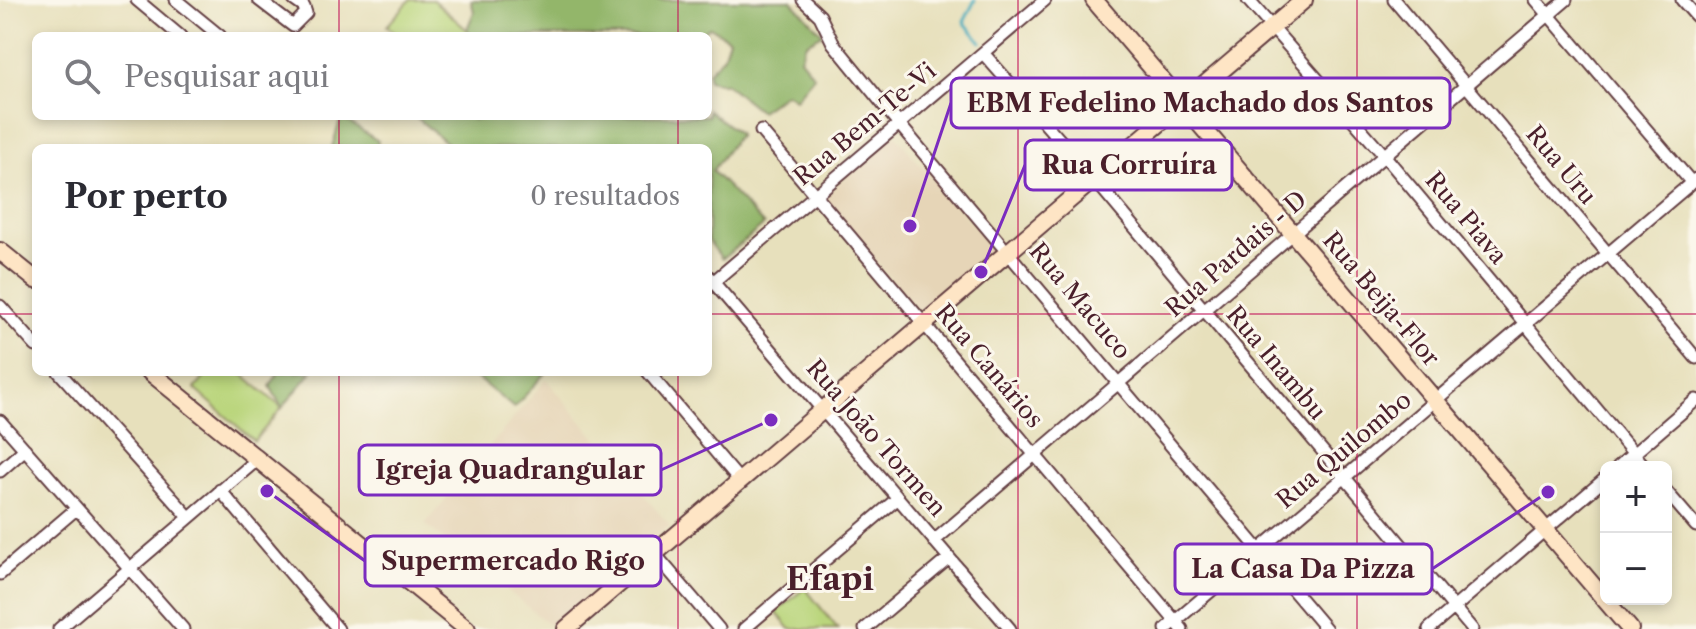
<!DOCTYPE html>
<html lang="pt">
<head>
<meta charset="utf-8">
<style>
  :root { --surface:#fff; --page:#f7f7f7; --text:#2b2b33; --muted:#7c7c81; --line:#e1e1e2 }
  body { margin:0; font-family:"Libre Caslon Text",serif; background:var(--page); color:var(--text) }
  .controls { position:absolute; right:24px; bottom:24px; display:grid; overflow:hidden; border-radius:12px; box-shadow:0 4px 12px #0003 }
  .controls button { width:72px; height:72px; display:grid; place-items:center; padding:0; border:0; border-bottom:2px solid var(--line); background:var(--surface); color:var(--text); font:40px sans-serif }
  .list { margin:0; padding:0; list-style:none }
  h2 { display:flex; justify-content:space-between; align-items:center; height:104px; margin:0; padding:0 32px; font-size:34px }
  h2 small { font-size:26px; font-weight:400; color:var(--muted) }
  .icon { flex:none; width:44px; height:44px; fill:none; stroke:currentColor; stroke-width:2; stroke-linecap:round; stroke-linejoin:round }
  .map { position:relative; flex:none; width:1696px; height:629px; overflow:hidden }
  .search { position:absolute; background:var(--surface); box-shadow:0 4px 12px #0003; left:32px; top:32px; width:680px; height:88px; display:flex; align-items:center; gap:20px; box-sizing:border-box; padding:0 28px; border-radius:12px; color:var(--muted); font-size:30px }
  .panel { position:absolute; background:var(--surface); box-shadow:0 4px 12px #0003; left:32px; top:144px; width:680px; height:232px; border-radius:12px }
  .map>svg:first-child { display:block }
  .built { fill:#e6d5b7 }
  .green { fill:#bad57b; stroke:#827a53; stroke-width:2 }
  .forest { fill:#93b66b; stroke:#6e6a4b; stroke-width:2 }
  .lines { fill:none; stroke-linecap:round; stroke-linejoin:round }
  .stream { stroke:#3daabc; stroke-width:3 }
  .street-casing { stroke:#623c41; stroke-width:15 }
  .secondary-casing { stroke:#623c41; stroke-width:20 }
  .street { stroke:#fff; stroke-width:11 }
  .secondary { stroke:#fee5c5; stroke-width:16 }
  .grid { fill:none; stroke:#c2185b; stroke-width:2; stroke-opacity:0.55 }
  .labels { text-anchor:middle; stroke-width:6; stroke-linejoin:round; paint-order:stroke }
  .street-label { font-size:24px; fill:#4a1f2b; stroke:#fbf7ec }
  .district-label { font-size:32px; font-weight:bold; fill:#4a1f2b; stroke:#fbf7ec }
  .leader { fill:none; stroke:#7b2cbf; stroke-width:3 }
  .callout-dot { fill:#7b2cbf; stroke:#fbf7ec; stroke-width:3 }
  .callout { fill:#fbf7ec; stroke:#7b2cbf; stroke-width:3 }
  .callout-label { font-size:26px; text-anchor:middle; font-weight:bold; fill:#4a1f2b }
</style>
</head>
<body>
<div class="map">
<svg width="1696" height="629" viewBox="0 0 1696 629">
  <rect width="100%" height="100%" fill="#fbf7ec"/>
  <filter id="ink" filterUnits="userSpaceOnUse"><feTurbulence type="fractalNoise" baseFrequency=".0125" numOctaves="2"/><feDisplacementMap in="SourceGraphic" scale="16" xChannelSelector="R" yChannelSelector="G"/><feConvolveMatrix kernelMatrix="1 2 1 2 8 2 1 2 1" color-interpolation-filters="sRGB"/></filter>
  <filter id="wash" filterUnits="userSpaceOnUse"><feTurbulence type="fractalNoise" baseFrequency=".006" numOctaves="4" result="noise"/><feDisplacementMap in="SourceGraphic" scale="32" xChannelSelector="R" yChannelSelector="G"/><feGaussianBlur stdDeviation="1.8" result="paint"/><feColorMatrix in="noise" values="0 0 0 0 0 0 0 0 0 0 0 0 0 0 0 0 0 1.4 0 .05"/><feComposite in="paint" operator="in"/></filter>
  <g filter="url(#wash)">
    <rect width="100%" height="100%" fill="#e7e0bc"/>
    <path class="built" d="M895,135l102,119 -73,63 -102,-119z
      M546,379l124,147 -119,100 -126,-102z"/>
    <path class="green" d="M410,0h23l40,35 -74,1 -12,-10z
      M209,372h31l42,36 -28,33 -59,-52z
      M805,588l33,41h-48l-14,-17z"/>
    <path class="forest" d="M471,0h320l32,34 -17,9 -6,15 14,18 -19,23 -9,-6 -26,18 -34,-27 -18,-4v-8l15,-15 6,-18 -19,-12 -14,9h-224l-5,-7 7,-17z
      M708,110l31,24 -27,37 52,54 -42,34 -14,-19v-92h-256l-37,-32h56l2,4 14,-4h221z
      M341,117l37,24 -1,7 -45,-1z
      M279,372h33l-30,36 -12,-22z
      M469,372h77l-32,36z"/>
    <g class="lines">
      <path class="stream" d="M975,0l-11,22 17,20"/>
    </g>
  </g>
  <g filter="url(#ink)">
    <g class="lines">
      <g class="street-casing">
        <path id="street" d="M137,0l43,36
          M176,0l44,36
          M259,0l34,26 13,-13 -2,-6 -10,-7
          M803,0l17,16 13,27 66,81 427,505
          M1248,0l136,155 261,312
          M1394,0l302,358
          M1536,0l156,183
          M1682,0l14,16
          M983,53l112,127 377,449
          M761,131l421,498
          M708,276l302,353
          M713,282l332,-282
          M0,306l36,40
          M59,372l130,145
          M648,372l93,110
          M0,421l183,208
          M1618,467l78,-67
          M0,471l25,-22
          M220,490l118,139
          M1666,491l30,35
          M934,541l632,-541
          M655,554l64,75
          M0,574l76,-65
          M59,629l199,-170
          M744,629l154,-131
          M865,629l84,-71
          M1166,629l530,-450
          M1429,629l177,-151"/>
      </g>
      <g class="secondary-casing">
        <path id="secondary" d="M1094,0l536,629
          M0,251l36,29
          M150,372l317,257
          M566,629l738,-629"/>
      </g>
      <use href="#street" class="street"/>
      <use href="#secondary" class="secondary"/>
    </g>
  </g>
  <path class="grid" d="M339,0v36M678,0v36M1018,0v629M1357,0v629M339,116v32M678,116v32M0,314h36M708,314h988M339,372v257M678,372v257"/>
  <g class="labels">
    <g class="street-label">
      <text transform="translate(865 124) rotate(-40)" y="8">Rua Bem-Te-Vi</text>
      <text transform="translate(1561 165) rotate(50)" y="8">Rua Uru</text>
      <text transform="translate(1466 218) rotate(50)" y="8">Rua Piava</text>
      <text transform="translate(1236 254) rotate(-41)" y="8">Rua Pardais - D</text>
      <text transform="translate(1381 299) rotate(50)" y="8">Rua Beija-Flor</text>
      <text transform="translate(1080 301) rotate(50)" y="8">Rua Macuco</text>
      <text transform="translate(1276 363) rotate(50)" y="8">Rua Inambu</text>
      <text transform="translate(989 366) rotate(50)" y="8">Rua Canários</text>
      <text transform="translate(876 438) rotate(49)" y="8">Rua João Tormen</text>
      <text transform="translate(1344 450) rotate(-40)" y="8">Rua Quilombo</text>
    </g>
    <g class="district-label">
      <text x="830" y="590">Efapi</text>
    </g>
  </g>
  <path class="leader" d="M910 226L951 103M981 272L1025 165M771 420L661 470M267 491L365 561M1548 492L1432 569"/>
  <g class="callout-dot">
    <circle cx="910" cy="226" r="8"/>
    <circle cx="981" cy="272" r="8"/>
    <circle cx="771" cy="420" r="8"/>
    <circle cx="267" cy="491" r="8"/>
    <circle cx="1548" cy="492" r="8"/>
  </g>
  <g class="callout">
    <rect x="951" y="78" width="499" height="50" rx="8"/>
    <rect x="1025" y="140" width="207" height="50" rx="8"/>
    <rect x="359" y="445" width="302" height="50" rx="8"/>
    <rect x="365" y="536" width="296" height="50" rx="8"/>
    <rect x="1175" y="544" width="257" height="50" rx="8"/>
  </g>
  <g class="callout-label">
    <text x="1200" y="112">EBM Fedelino Machado dos Santos</text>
    <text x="1129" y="174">Rua Corruíra</text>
    <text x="510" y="479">Igreja Quadrangular</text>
    <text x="513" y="570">Supermercado Rigo</text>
    <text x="1303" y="578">La Casa Da Pizza</text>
  </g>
</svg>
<div class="controls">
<button>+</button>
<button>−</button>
</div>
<div class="search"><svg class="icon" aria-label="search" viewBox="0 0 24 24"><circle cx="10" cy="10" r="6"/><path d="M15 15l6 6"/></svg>Pesquisar aqui</div>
<section class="panel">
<h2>Por perto<small>0 resultados</small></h2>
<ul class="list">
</ul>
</section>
</div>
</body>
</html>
